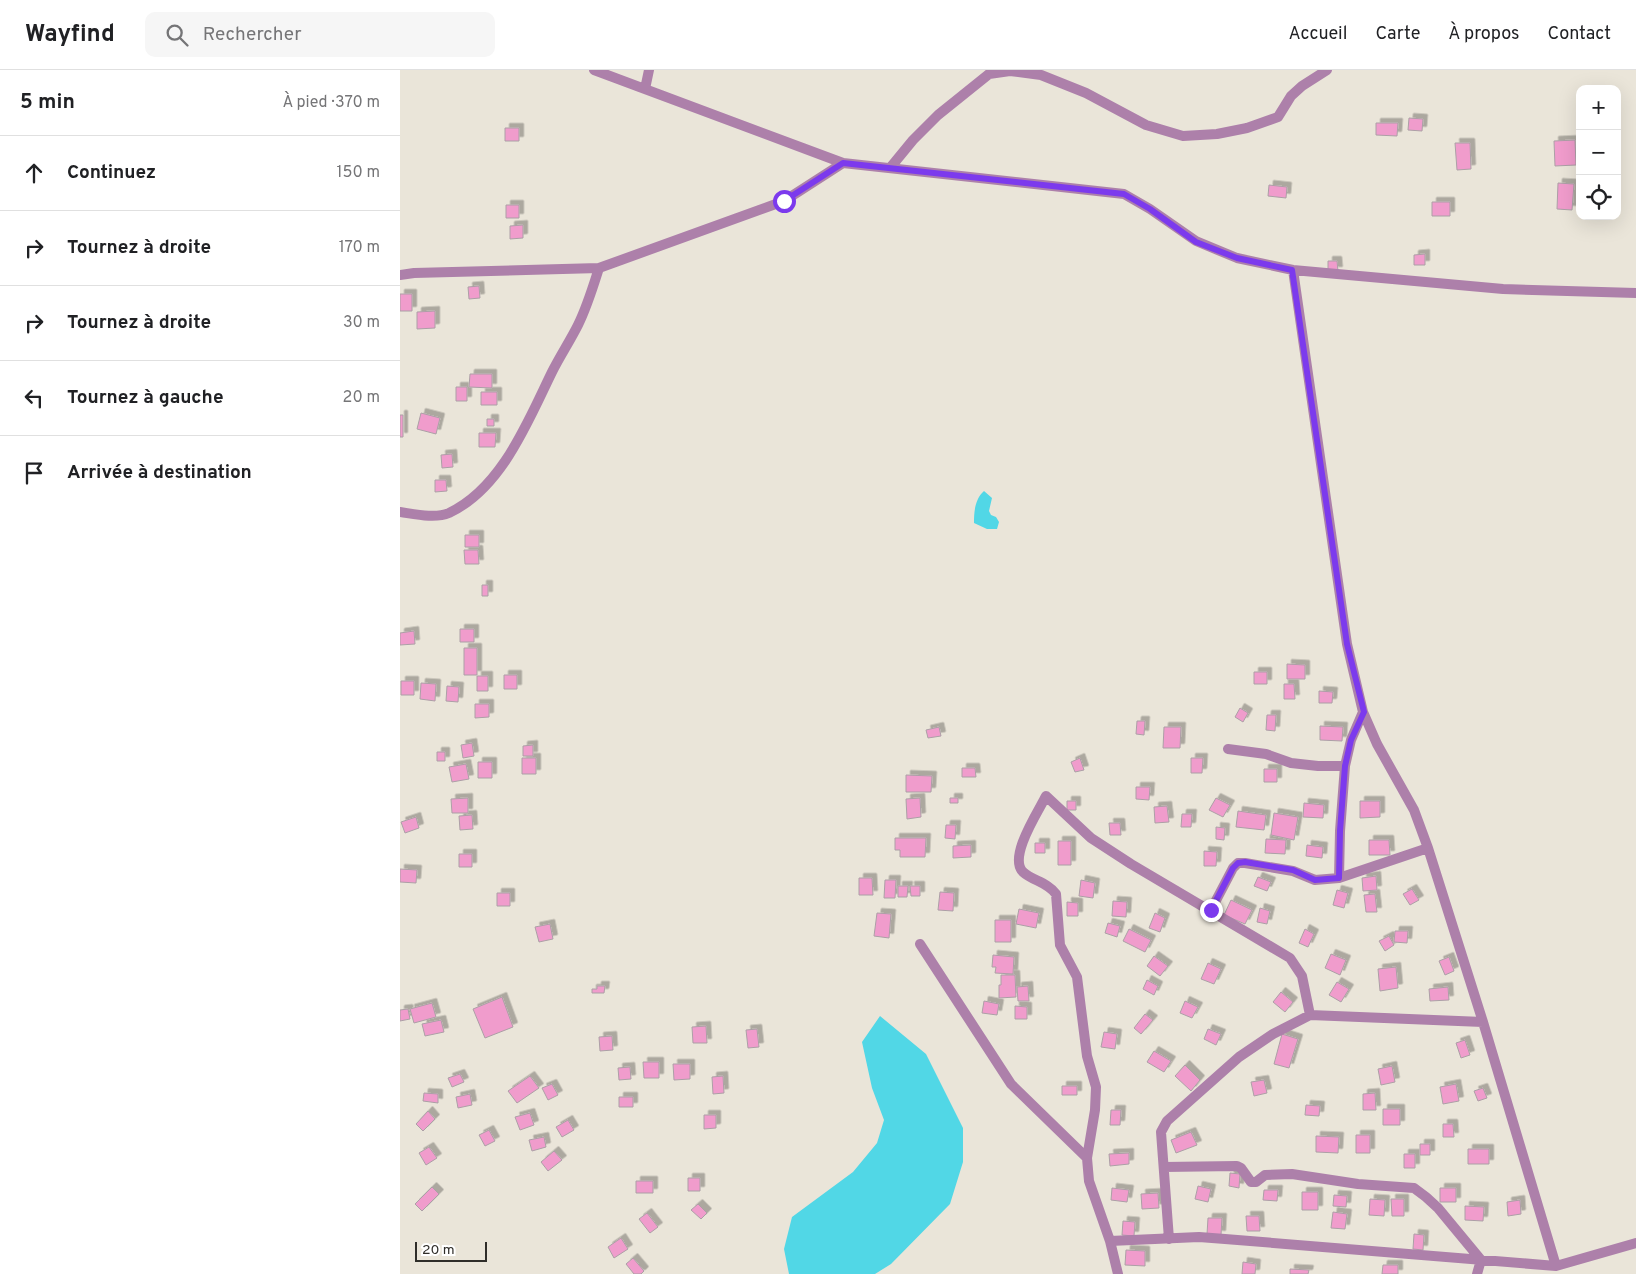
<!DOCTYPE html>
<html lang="fr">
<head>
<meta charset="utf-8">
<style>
  :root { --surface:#fff; --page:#f6f6f6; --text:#202124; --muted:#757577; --line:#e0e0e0 }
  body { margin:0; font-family:Overpass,sans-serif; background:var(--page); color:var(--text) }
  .controls { position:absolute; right:15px; top:15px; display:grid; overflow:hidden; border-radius:10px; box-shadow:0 5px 20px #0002 }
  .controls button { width:45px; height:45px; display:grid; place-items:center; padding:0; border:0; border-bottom:1px solid var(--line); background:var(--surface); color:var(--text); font:25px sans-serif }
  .scale { position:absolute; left:15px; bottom:12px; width:72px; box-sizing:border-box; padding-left:5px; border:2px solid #2f2d29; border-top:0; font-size:14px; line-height:18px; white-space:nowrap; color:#2f2d29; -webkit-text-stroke:4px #fff; paint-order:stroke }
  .stop { position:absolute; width:15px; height:15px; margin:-11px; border:4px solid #7c3aed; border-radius:50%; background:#fff }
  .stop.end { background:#7c3aed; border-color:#fff; box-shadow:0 1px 5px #0008 }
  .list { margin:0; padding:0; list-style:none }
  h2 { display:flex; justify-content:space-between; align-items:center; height:65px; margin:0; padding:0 20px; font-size:21px }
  h2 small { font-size:16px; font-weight:400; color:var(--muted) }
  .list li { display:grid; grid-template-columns:32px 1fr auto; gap:15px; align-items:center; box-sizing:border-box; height:75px; padding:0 20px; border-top:1px solid var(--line) }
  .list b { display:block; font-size:19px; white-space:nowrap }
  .list em { font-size:16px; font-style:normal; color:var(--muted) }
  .icon { flex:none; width:28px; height:28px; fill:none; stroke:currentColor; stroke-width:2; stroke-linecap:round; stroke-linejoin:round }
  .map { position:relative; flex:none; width:1236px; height:1204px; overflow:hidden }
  header { display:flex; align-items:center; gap:30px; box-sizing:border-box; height:70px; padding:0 25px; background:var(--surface); border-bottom:1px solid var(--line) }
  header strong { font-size:24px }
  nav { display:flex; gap:28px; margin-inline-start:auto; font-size:18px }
  .search { width:350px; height:45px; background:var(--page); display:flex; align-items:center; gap:12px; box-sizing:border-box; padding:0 18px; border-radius:10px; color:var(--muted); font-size:19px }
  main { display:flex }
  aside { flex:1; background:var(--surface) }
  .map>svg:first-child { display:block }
  .water { fill:#51d7e6 }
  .building { fill:#f09ccc; stroke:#ac9fa6; filter:url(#shadow) }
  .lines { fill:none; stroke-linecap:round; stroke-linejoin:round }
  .minor { stroke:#ad80aa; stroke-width:10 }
  .route { stroke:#7c3aed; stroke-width:6 }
</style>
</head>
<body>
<header>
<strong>Wayfind</strong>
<div class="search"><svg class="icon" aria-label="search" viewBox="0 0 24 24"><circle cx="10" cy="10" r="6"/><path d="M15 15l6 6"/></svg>Rechercher</div>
<nav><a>Accueil</a><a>Carte</a><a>À propos</a><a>Contact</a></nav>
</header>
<main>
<aside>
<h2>5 min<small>À pied · 370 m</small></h2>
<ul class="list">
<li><svg class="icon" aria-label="ahead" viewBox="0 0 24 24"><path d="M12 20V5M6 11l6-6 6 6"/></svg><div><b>Continuez</b></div><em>150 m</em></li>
<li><svg class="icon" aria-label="right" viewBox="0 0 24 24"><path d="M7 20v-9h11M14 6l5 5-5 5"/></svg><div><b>Tournez à droite</b></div><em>170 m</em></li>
<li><svg class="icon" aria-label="right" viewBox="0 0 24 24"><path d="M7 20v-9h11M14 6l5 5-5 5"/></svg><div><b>Tournez à droite</b></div><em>30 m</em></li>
<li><svg class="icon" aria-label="left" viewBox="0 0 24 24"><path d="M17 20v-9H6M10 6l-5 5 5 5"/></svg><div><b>Tournez à gauche</b></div><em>20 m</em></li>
<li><svg class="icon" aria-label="arrive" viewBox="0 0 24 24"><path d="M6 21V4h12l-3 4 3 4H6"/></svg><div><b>Arrivée à destination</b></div></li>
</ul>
</aside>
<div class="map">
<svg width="1236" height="1204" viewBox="0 0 1236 1204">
  <defs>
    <filter id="shadow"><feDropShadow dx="4.5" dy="-4.5" stdDeviation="0" flood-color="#0004"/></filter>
  </defs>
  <rect width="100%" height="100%" fill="#eae5d9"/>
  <path class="water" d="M584,421l8,7 -3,13 2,4 5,2 3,5 -2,7h-10l-13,-6c0,-12 1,-24 10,-32z
    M480,946l46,38 37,74v34l-13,42 -59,60 -16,10h-86l-5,-25 8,-32 61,-45 24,-29 7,-23 -12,-32 -10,-46z"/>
  <path class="building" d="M1009,48l14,1 -1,12 -14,-1z
    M976,53h22l-1,13 -21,-1z
    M105,58h14v13h-14z
    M1175,70l1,25 -21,1 -1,-25z
    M1055,73h15l1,26 -14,1z
    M1158,113l16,1 -2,26 -15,-1z
    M869,115l18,2 -1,11 -18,-2z
    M1032,132h18v14h-18z
    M106,135h13v13h-13z
    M123,155v13l-13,1v-13z
    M1025,184v11h-11v-10z
    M928,191h9l1,10h-10z
    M79,216l1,12 -11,1 -1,-12z
    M0,224h12v17h-12z
    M35,241v17l-18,1v-17z
    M70,304h22v14l-23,-1z
    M56,317h11v14h-11z
    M81,322h16v13h-16z
    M21,343l19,5 -4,16 -19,-5z
    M0,345h3v22h-3z
    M87,349h7v7h-7z
    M79,363h17l-1,14h-16z
    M52,384l1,13 -11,1 -1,-13z
    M35,410h11l1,11 -12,1z
    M65,465h14v12h-14z
    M64,480h14l1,14h-14z
    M82,515h6v11h-6z
    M60,559h14v13h-14z
    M14,561l1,13 -15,1v-12z
    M64,578h13v27h-13z
    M887,594l18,1v14h-18z
    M854,602h13v12h-13z
    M104,605h13v14h-13z
    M77,606h11v15h-11z
    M1,611h13v14h-13z
    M21,613l15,1 -1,17 -15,-2z
    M884,614h10l1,15h-11z
    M47,616l12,1 -1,15 -12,-1z
    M919,621l14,1 -1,11h-13z
    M75,634h14v13l-14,1z
    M840,638l8,5 -5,9 -8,-5z
    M867,645h9l-1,16 -9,-1z
    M737,651h8l-1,14 -8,-1z
    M920,656l23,1 -1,14 -22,-1z
    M539,657l2,9 -13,2 -2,-8z
    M764,657h17l-1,21h-17z
    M72,673l2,13 -11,2 -2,-13z
    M133,675v11h-10v-10z
    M37,682h8v9h-8z
    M122,688h14v16h-14z
    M680,688l4,12 -9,2 -4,-10z
    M791,688h12l-1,15h-11z
    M78,692h14v16h-14z
    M66,694l3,15 -17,3 -3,-15z
    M562,698h13l1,9h-14z
    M864,699h13v13h-13z
    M506,705l26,1 -1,16h-25z
    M736,717h14l-1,13 -13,-1z
    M68,728v15h-16l-1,-14z
    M520,728l1,19 -14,2 -1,-20z
    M550,728h8v5h-8z
    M816,728l14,7 -7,12 -14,-7z
    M667,731h9v9h-9z
    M960,731h20v16l-20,1z
    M904,733l20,2 -1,13 -20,-1z
    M767,736l2,16 -14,1 -1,-16z
    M838,741l28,4 -2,15 -28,-3z
    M874,743l24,4 -4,23 -23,-5z
    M782,744h10l-1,13h-10z
    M72,745l1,14 -13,1 -1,-14z
    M16,747l3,11 -14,5 -4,-11z
    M709,753h11l1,12h-11z
    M546,755h10l-1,14 -10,-1z
    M816,757l9,1 -1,12 -8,-1z
    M495,768h31l-1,19h-25v-7h-5z
    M866,769l20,1 -1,14 -20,-1z
    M969,770h20l1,15h-21z
    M658,771h13v24h-13z
    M635,773h10v10h-10z
    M571,775v12l-18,1v-12z
    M907,775l16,2 -1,11 -16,-2z
    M804,781l13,1 -1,14h-12z
    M59,784h13v13h-13z
    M0,799l17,1 -1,13 -16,-1z
    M976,806l1,14 -14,1 -1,-13z
    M858,807l13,5 -4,9 -13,-5z
    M459,808h13l1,17h-14z
    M485,810h11l-1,18h-11z
    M681,810l14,3 -2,15 -14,-2z
    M498,816h10l-1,11h-9z
    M510,816h10v10h-9z
    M1012,819l7,11 -9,5 -7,-11z
    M937,820l11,3 -4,15 -11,-3z
    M540,822l14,1 -1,18 -15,-1z
    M97,823h13v13h-13z
    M975,824l2,18h-11l-2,-17z
    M831,830l21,10 -7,14 -21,-9z
    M713,831l14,1 -1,15 -14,-1z
    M667,832l11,1v13h-11z
    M860,838l10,3 -3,13 -10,-2z
    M619,839l20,4 -3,15 -20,-4z
    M477,843l14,1 -2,24 -15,-2z
    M755,843l10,5 -5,14 -11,-4z
    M595,850h16v22h-16z
    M708,853l12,3 -3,11 -12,-4z
    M150,854l3,15 -14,3 -4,-15z
    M729,859l22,11 -6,12 -22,-11z
    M905,859l9,5 -6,13 -9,-4z
    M995,861h13l-1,12 -13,-1z
    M989,866l5,9 -9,6 -6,-10z
    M931,884l15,6 -6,15 -15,-7z
    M593,885l21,2 -1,17 -18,-1 1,-6h-4z
    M754,886l14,10 -8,10 -13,-10z
    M1049,887l5,14 -9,4 -6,-14z
    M808,893l13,6 -7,15 -13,-5z
    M996,897l2,21 -18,3 -2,-22z
    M601,905h14l1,22 -17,1v-13h2z
    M747,910l11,6 -4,9 -11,-6z
    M937,912l12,7 -8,13 -12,-7z
    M197,916h8l-1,7h-12v-4h5z
    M628,916l1,15h-11l-1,-14z
    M1048,917l1,13 -19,1 -1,-12z
    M881,922l12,10 -8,10 -12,-10z
    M102,927l11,30 -28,11 -12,-29z
    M584,931l15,3 -2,11 -15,-2z
    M785,931l13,6 -6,11 -12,-5z
    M32,933l4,14 -22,6 -4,-14z
    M615,936l12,1v12h-12z
    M8,939l2,10 -10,2v-11z
    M745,944l8,6 -12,14 -7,-6z
    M41,950l3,12 -19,4 -3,-12z
    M306,956l1,17h-14l-1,-16z
    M357,959l2,18 -11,1 -2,-18z
    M808,959l13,5 -5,11 -12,-6z
    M704,962l13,2 -2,15 -14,-2z
    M882,964l16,5 -9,29 -15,-4z
    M212,966l1,14 -13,1 -1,-14z
    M1065,970l5,15 -9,3 -5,-15z
    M754,981l17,10 -7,11 -17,-10z
    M243,992h16v16h-15z
    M273,994h17v15l-16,1z
    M785,995l15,15 -9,11 -16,-15z
    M992,996l3,16 -14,3 -3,-16z
    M230,997l1,12 -12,1 -1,-12z
    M60,1004l4,8 -12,5 -4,-9z
    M130,1006l9,12 -22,15 -9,-12z
    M323,1006l1,17 -11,1 -1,-17z
    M864,1010l3,13 -13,3 -3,-14z
    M152,1014l6,11 -10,5 -6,-12z
    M1056,1014l3,17 -16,3 -3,-17z
    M662,1016h15v9h-15z
    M1083,1018l4,10 -9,3 -4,-10z
    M24,1023l14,1v9l-15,-2z
    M975,1023l1,17h-13v-16z
    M70,1024l2,11 -14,3 -2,-11z
    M219,1027h14v10h-14z
    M906,1035l14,1 -1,10 -14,-1z
    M983,1039h17v16h-17z
    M711,1040h10l-1,15h-10z
    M28,1041l7,8 -12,12 -7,-7z
    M130,1043l4,12 -14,5 -5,-13z
    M304,1045h12v13l-12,1z
    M168,1050l6,10 -12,7 -6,-10z
    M1043,1054h10l1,13h-11z
    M89,1060l6,11 -10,5 -6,-11z
    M791,1062l6,13 -21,8 -5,-13z
    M956,1065h14v18h-14z
    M916,1066l23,1 -1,16 -22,-1z
    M144,1067l2,10 -14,4 -3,-11z
    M1020,1074h10v11h-10z
    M29,1077l8,11 -11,7 -7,-12z
    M1068,1079h21v15h-21z
    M154,1081l8,9 -14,11 -7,-9z
    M729,1083v11l-19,2 -1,-12z
    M1004,1084h11v14h-11z
    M830,1103l10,1 -1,14 -10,-2z
    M288,1108h12v13h-12z
    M236,1111h17v12h-17z
    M798,1116l13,3 -3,13 -13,-3z
    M32,1117l7,7 -17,17 -7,-7z
    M712,1118l17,2 -2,12 -16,-2z
    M1040,1118h16v14h-16z
    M864,1120h14l-1,11 -14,-1z
    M902,1122h16v18h-16z
    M758,1123l1,15 -17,1 -1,-15z
    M934,1125l13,1 -1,11 -13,-1z
    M970,1129l15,1 -1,16 -15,-1z
    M991,1129h13v17h-12z
    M1120,1130l1,14 -13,2 -1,-14z
    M298,1134l9,9 -6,6 -10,-9z
    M1065,1136l19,1 -1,14 -18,-1z
    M933,1142l14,2 -2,15 -14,-1z
    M247,1143l11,14 -8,6 -11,-14z
    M846,1146h13l1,15h-13z
    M808,1148h14l-1,17 -14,-1z
    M723,1151l12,1 -1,14 -12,-1z
    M1014,1164l10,1 -1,15 -10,-1z
    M221,1168l7,11 -14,9 -6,-11z
    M726,1180l19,1v15l-20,-1z
    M233,1188l11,13 -3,3h-7l-8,-10z
    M843,1192l13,2 -1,10h-13z
    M983,1195h15v9h-16z
    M890,1199l19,1 -1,4h-18z"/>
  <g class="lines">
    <path class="minor" d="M194,0l249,93 281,31 26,15 46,32 41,17 56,12 210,19 133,4
      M245,19l4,-19
      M490,98l23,-28 25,-25 51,-41 21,-3 31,4 45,18 60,32 37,11 34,-2 30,-6 31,-11 13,-21 11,-10 25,-16
      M893,200l54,374 16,68 14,32 37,66 14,38 55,174 73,244
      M0,205l14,-2 185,-5
      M0,442c14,2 35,7 49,1 53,-25 79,-92 103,-141 8,-16 18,-31 26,-47 9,-18 15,-38 21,-57l185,-67 59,-38
      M828,679l38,5 25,9 27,3h27
      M939,808l1,-47 5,-65 6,-26 12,-28
      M811,840l22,-42 5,-5h7l48,8 22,9 24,-2 89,-30
      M520,874l91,140 76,74 2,23 21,60 8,33
      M687,1088l8,-48 1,-23 -9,-31 -10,-79 -17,-32 -4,-51c-9,-12 -23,-13 -33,-22 -15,-15 15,-60 23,-76l45,42 40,26 159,94 12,18 8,39
      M764,1097l73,-1 4,2 10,14h5l9,-7 27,-1 66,10 56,4 12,9 12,11 43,52 -4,14
      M769,1169l-8,-107 6,-11 72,-64 34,-23 37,-19 173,7
      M710,1171l89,-4 26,2 331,27 80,-23"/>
  </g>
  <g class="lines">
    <path class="route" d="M384,131l59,-38 281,31 26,15 46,33 41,16 55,12 55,374 17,68 -13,28 -6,26 -5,65 -1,47 -24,2 -22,-10 -48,-8 -7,1 -5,5 -22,42"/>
  </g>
</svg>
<div class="controls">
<button>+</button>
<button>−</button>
<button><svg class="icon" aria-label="locate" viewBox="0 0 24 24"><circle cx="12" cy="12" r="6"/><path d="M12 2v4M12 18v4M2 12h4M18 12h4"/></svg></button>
</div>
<div class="scale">20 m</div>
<div class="stop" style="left:384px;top:131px"></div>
<div class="stop end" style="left:811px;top:840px"></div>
</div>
</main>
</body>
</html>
